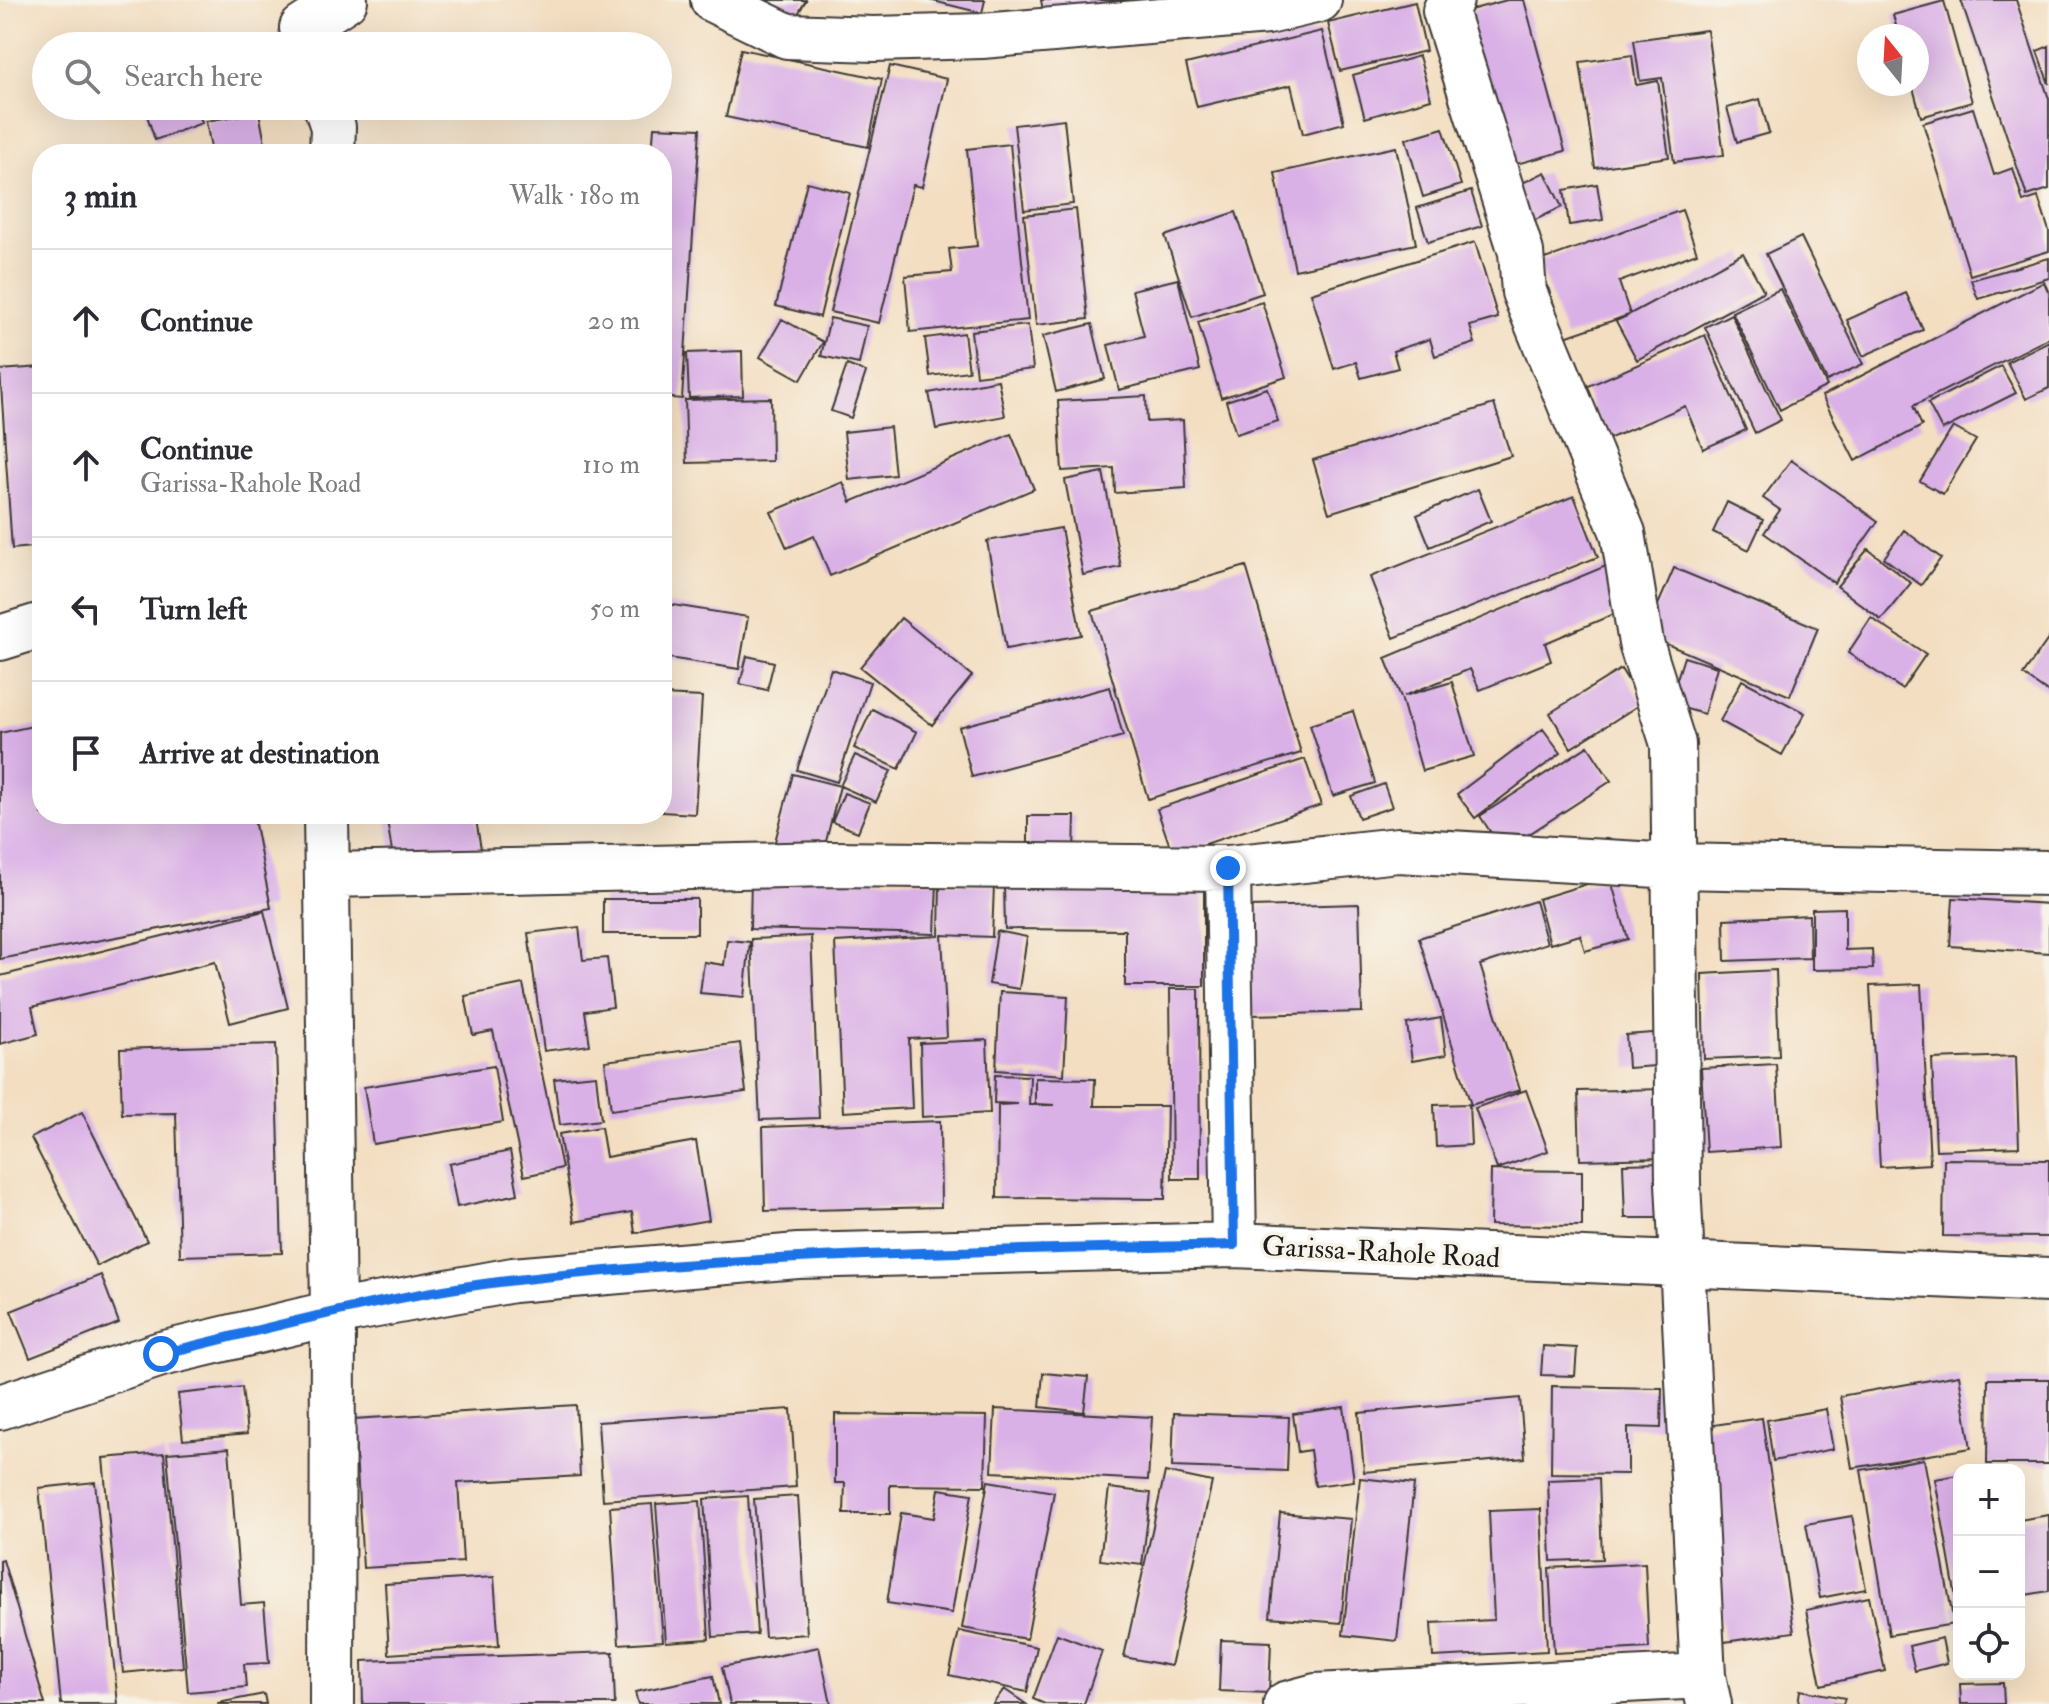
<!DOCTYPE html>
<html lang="en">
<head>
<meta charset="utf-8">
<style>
  :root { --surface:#fff; --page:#f2f2f3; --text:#2b2b33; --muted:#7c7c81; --line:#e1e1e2 }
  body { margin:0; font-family:"IM FELL Double Pica",serif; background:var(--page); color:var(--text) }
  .controls { position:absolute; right:24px; bottom:24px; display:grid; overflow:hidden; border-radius:16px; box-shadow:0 8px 32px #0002 }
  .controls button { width:72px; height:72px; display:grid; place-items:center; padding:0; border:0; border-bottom:2px solid var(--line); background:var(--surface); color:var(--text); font:40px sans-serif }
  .compass { position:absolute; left:1857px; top:24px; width:72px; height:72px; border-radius:50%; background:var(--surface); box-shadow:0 8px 32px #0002; rotate:342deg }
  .stop { position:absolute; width:24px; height:24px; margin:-18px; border:6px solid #1a73e8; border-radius:50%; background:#fff }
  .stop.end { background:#1a73e8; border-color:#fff; box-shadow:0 2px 8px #0008 }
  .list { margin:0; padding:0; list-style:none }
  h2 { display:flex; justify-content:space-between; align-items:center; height:104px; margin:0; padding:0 32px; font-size:34px }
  h2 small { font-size:26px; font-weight:400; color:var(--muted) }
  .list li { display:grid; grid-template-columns:52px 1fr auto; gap:24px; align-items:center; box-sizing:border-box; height:144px; padding:0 32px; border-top:2px solid var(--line) }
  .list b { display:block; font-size:30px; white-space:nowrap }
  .list p { margin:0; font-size:26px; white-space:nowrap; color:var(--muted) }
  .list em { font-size:26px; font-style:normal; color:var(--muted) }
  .icon { flex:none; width:44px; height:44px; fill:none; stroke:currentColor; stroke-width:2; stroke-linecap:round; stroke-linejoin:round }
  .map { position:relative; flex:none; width:2049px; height:1704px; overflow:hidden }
  .search { position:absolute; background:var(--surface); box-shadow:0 8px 32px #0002; left:32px; top:32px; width:640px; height:88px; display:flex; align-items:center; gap:20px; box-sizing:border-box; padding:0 28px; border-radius:44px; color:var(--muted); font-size:30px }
  .panel { position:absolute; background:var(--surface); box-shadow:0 8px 32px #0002; left:32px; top:144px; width:640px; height:680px; border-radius:32px }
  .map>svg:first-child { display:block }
  .building { fill:#dab1e7 }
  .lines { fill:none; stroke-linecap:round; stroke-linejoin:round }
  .minor-casing { stroke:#3c3935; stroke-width:48 }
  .minor { stroke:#fff; stroke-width:44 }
  .route { stroke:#1a73e8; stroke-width:10 }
  .labels { text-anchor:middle; stroke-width:7; stroke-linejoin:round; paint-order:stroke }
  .street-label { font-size:28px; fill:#1c1c1c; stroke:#f7f3e8 }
</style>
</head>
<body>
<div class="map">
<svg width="2049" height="1704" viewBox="0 0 2049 1704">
  <rect width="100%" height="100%" fill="#f7f3e8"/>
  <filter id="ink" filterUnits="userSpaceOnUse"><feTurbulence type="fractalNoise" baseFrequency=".0125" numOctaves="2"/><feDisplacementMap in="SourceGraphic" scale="16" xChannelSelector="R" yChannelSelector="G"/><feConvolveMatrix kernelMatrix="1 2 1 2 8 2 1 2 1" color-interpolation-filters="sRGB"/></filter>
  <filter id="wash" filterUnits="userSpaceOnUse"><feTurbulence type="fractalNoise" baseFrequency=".006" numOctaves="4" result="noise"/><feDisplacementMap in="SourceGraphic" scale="32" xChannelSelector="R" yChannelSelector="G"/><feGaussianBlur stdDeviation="1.8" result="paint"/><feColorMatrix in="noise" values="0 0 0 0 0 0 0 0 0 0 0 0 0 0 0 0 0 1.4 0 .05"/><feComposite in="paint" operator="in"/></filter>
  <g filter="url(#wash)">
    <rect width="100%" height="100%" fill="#f3dec1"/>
    <g id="blocks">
      <path class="building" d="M740,0h66l-16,28z
        M929,0h56l-3,13z
        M1041,0h108l-104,22z
        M1507,0h17l41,151 -64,17 -42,-155z
        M1961,0h55l33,99v90l-22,7z
        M1944,1l28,101 -51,15 -9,-33h5v-48h-18l-6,-21z
        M1415,2l11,49 -86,20 -12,-48z
        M1707,30l17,125 -50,7 -12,-84 -22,3 -6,-41z
        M1322,31l22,92 -41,11 -12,-49 -94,22 -11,-43z
        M2049,46v38l-12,-33z
        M741,49l141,30 -14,68 -142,-30z
        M1632,55l4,30 22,-4 11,76 -74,11 -15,-106z
        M1419,56l12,43 -66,19 -12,-43z
        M890,66l57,13 -25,108 -9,-2 -34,138 -49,-11z
        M1760,99l9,34 -32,9 -10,-34z
        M144,106h52l6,17 -47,17z
        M1973,108l21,67 19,-7 10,34 15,-5 11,34v20l-79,24 -47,-152z
        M259,112l8,42h-55l-6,-33z
        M1064,119l9,85 -49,6 -10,-85z
        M654,127l46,2 -18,270 -20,-2v-243h-10z
        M1443,128l18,57 -38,12 -17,-58z
        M1010,144l18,176 -118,12 -5,-56 47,-4 -3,-23 28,-3 -10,-97z
        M1396,147l20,97 -121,26 -20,-97z
        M1545,172l17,35 -37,18 -17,-35z
        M807,182l43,11 -30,124 -44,-11z
        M1597,184l6,36 -34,5 -5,-35z
        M1471,191l11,35 -54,16 -11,-34z
        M1076,209l12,110 -52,6 -12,-110z
        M1682,210l15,43 -78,29 11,32 113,-61 21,38 -127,69 -21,-39 13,-6 -64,22 -26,-76z
        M1236,212l27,81 -71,24 -27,-81z
        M1801,237l62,127 -36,17 -61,-127z
        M1475,242l23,76 -28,8 5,17 -40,13 -5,-17 -37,12 5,17 -37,10 -5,-16 -22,7 -23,-76z
        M2049,258v20l-71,21 -7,-19z
        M1178,279l22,91 -81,20 -11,-45 36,-9 -12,-46z
        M2044,282l5,11v45l-136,68 9,20 -67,35 -33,-65z
        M1780,289l47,97 -47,24 -48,-98z
        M1906,293l17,37 -60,26 -16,-36z
        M1262,302l24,75 -65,21 -23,-76z
        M1731,314l50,106 -26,13 -50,-106z
        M830,318l37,8 -8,38 -38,-8z
        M782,319l41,23 -22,38 -41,-23z
        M1092,324l13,55 -49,13 -13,-56z
        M1028,325l5,44 -57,7 -5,-45z
        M964,333l5,38 -39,5 -5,-38z
        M1705,335l41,95 -43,19 -18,-43 -79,34 -22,-52z
        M2049,341v47l-23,11 -19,-37z
        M742,351l1,45 -54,2 -2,-45z
        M847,365l19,7 -15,46 -20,-7z
        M2001,366l15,27 -74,37 -14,-27z
        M42,367v179l-30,3 -12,-179z
        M998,380l7,36 -69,13 -7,-36z
        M1267,388l11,33 -42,13 -10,-33z
        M1146,396l1,26 36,-2 3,68 -71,5 -1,-25 -52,3 -4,-70z
        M771,398l1,63 -85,2 -2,-63z
        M1494,404l17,52 -182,57 -16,-53z
        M890,427l5,48 -46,5 -5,-48z
        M1953,427l23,13 -33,54 -23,-13z
        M1011,434l23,55 -204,87 -16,-40 -27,12 -16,-36 72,-30 8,20z
        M1791,460l87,61 -44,62 -70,-50 16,-23 -17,-12z
        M1103,472l18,95 -38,8 -18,-95z
        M1478,489l13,32 -61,26 -13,-32z
        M1574,496l24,61 -204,81 -24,-61z
        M1727,502l36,18 -14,30 -36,-18z
        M1061,528l20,107 -75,14 -19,-108z
        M1904,530l37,28 -20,27 -37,-27z
        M1868,549l43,34 -30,37 -44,-34z
        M1613,563l18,44 -86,36 6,18 -71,29 -10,-21 -66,27 48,-14 22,74 -52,15 -21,-74 -16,-39z
        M1246,566l55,187 -153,46 -56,-188z
        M1674,568l144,60 -28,68 -145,-61z
        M667,604l81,13 -9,52 -77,-12z
        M901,618l71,58 -40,49 -72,-58z
        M1871,618l55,36 -24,35 -54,-36z
        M2049,638v55l-26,-18z
        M747,656l27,6 -7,28 -27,-6z
        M1684,657l33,10 -13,47 -35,-10z
        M831,669l39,13 -33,100 -40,-12z
        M1621,669l21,34 -71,45 -21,-35z
        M1742,680l63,33 -23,42 -62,-34z
        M1110,687l13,49 -151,41 -13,-50z
        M662,695l40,2 -7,117 -33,-2z
        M872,709l45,23 -18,37 -45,-21z
        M1353,711l22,72 -42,13 -23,-71z
        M42,724v90h211l18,94 -271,51v-226z
        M1543,729l18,24 -86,65 -18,-24z
        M1588,746l23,35 -108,70 -23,-35z
        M855,755l36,16 -15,31 -36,-16z
        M1305,759l16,46 -148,50 -16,-46z
        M793,774l47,12 -19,75 -48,-12z
        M1384,784l8,23 -33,11 -8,-22z
        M844,793l26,10 -12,29 -26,-10z
        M386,814h89l6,35 -87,15z
        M1028,816h47l-1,37h-46z
        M751,876l186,5 -2,53 -185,-5z
        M1610,877l18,62 -43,12 -5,-16 -30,9 -12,-45z
        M940,883l54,2 -2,52 -50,-2 5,102 -38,2 3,69 -69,4 -8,-170 104,-6z
        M1004,885h200v101h-79v-56l-120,-1z
        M1953,898l96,6v49l-99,-7z
        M603,899h94v35h-94z
        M1535,901l12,42 -67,22 40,125 -49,15 -52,-167z
        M1359,904l3,108 -110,3 -3,-108z
        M1845,908v42l27,-1 1,20 -61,1v-61z
        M264,911l24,97 -58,15 -15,-61 -183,45 6,27 -38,10v-68z
        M1809,915l1,43 -85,3 -1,-42z
        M579,927l4,33 24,-2 6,49 -28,4 5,34 -46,6 -16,-118z
        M997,931l30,6 -8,52 -30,-5z
        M811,936l8,182 -59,2 -9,-181z
        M727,940l23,2 -6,55 -44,-4 4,-31 20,3z
        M1776,970l3,86 -75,3 -2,-85z
        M523,984l39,184 -38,8 -31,-145 -20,4 -8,-39z
        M1921,984l9,180 -50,3 -10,-181z
        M1170,989h29l1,190h-28z
        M1000,992l68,4 -4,79 -68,-5z
        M1441,1018l5,37 -34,6 -5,-37z
        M1666,1032l3,33 -41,3 -2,-33z
        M987,1040l3,73 -68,4 -2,-74z
        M740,1043l6,49 -135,18 -6,-49z
        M276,1044l6,209 -102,3 -4,-143 -54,1 -2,-65z
        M2016,1056l3,91 -83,3 -4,-91z
        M1776,1064l5,83 -75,5 -5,-84z
        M494,1066l9,56 -130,22 -9,-57z
        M596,1075l5,45 -41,5 -6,-46z
        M995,1075l35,1 -1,29h26l-20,-1v-26l60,1 -1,27h73l-2,93 -168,-1 1,-93 20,-1 -24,-1z
        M1665,1089l1,69 -86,2 -2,-69z
        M1526,1090l22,61 -51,18 -22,-61z
        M1469,1104l2,41 -35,2 -2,-42z
        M82,1112l65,129 -50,25 -66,-128z
        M940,1121l1,86 -176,4 -2,-84z
        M601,1127l5,30 90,-16 13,79 -74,13 -3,-21 -58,10 -15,-88z
        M510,1151l8,43 -61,13 -8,-43z
        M1944,1159l105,1v77l-106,-1z
        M1662,1163l2,55h-39l-2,-54z
        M1491,1170l91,1v55l-92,-1z
        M101,1275l18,48 -89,35 -19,-47z
        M1543,1346l34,2 -2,28 -34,-1z
        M1043,1373l45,4 -4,35 -44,-5z
        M1959,1375l12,73 -119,20 -12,-72z
        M1988,1379h61v85h-62z
        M1552,1386l110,2 -1,40 -33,-1v47l-77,-1z
        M242,1387l5,47 -64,6 -5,-46z
        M1520,1398l5,60 -161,14 -5,-59z
        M576,1405l4,71 -122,7 5,79 -100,6 -9,-149z
        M1344,1407l10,74 -39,5 -5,-36 -12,2 -5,-38z
        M791,1409l5,78 -193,13 -5,-78z
        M995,1409l157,8 -4,63 -156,-8z
        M1826,1409l7,40 -60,12 -6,-41z
        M1174,1413l115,4 -2,54 -115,-4z
        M835,1414l152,2 -2,70 -95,-1v29h-46l1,-31h-10z
        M1762,1418l32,214 -70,10 -31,-214z
        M229,1448l12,157 23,-2 5,60 -25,1 2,23 -58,5 -21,-239z
        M164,1453l19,214 -60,6 -20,-215z
        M1924,1459l30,165 -65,11 -28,-165z
        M1165,1472l47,10 -41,184 -47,-9z
        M1959,1475v123h-3l-21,-119z
        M1360,1478l54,6 -17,157 -54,-6z
        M1599,1478l3,81 -51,2 -3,-81z
        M988,1481l66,11 -27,147 -65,-11z
        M95,1482l23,222h-57l-22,-216z
        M1109,1488l42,5 -9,72 -42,-5z
        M939,1489l33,5 -20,119 -65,-10 14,-90 33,5z
        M748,1496l9,138 -44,3 -9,-138z
        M798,1496l9,138 -42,3 -11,-138z
        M700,1501l9,138 -43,3 -10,-138z
        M652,1504l11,137 -44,3 -9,-137z
        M1541,1509l6,142 -114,6 -2,-34 63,-3 -5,-109z
        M1280,1513l71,6 -10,104 -71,-6z
        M2049,1515v76l-30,5v-76z
        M1852,1516l14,73 -46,9 -14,-74z
        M3,1560l42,144h-45v-143z
        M1645,1563l4,85 -95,5 -5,-85z
        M494,1577l5,69 -110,8 -4,-70z
        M1869,1597l16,74 -64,14 -15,-75z
        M1959,1604v25h-2l-3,-24z
        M959,1631l78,16 -10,45 -78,-17z
        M1057,1634l45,17 -18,53h-39l-12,-5z
        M1942,1638l5,25 -32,8 -6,-25z
        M1221,1640l50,2 -2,51 -50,-2z
        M819,1647l12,57h-101l-8,-37z
        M613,1652l2,52h-252l-1,-43z
        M713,1676l6,28h-81l-3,-12z
        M2003,1683l1,21h-43l-1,-20z
        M1004,1689l22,15h-33z
        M1800,1690l45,8 -2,6h-45z
        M264,1694l2,10h-48v-1z"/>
    </g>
  </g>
  <g filter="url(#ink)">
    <use href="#blocks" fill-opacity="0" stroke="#3c3935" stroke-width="2"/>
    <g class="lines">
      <g class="minor-casing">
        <path id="minor" d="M713,0l74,36 87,3 108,-3 286,-24 51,-12
          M1451,0l-6,11 76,241 3,40 99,241 18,110 32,101 5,439 25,493 6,28
          M302,28l43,-28
          M326,106l7,21 -1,27
          M0,638l42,-13
          M326,814l7,499 -1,391
          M1228,868l6,377
          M329,875l501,-11 398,4 170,-18 277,16 374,7
          M0,1407l161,-53 172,-41 180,-33 285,-24 436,-11 815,35
          M1286,1704l30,-8 387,-20"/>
      </g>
      <use href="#minor" class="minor"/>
    </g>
  </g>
  <g class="lines" filter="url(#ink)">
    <path class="route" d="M161,1354c116,-28 235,-61 355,-74 238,-27 478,-29 718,-35l-6,-377"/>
  </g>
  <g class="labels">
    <g class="street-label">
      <text transform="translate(1381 1251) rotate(3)" y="10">Garissa-Rahole Road</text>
    </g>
  </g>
</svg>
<div class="controls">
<button>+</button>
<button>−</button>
<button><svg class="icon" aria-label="locate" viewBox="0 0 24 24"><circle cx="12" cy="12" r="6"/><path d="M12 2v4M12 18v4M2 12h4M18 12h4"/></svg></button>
</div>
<svg class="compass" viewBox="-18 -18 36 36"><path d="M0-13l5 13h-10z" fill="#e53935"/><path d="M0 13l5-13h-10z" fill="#7c7c81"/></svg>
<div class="stop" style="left:161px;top:1354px"></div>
<div class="stop end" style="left:1228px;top:868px"></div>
<div class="search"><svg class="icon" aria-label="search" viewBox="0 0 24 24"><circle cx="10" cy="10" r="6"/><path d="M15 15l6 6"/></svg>Search here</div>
<section class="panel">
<h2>3 min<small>Walk · 180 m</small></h2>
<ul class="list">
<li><svg class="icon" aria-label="ahead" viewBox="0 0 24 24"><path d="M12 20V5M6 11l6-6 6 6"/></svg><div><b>Continue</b></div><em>20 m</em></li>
<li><svg class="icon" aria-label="ahead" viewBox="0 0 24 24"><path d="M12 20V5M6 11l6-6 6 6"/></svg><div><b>Continue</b><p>Garissa-Rahole Road</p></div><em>110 m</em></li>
<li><svg class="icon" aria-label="left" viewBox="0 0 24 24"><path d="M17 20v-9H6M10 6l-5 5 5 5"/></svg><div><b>Turn left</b></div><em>50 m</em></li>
<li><svg class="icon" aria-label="arrive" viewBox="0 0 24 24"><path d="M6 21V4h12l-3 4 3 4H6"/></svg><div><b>Arrive at destination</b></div></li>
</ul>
</section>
</div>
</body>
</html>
